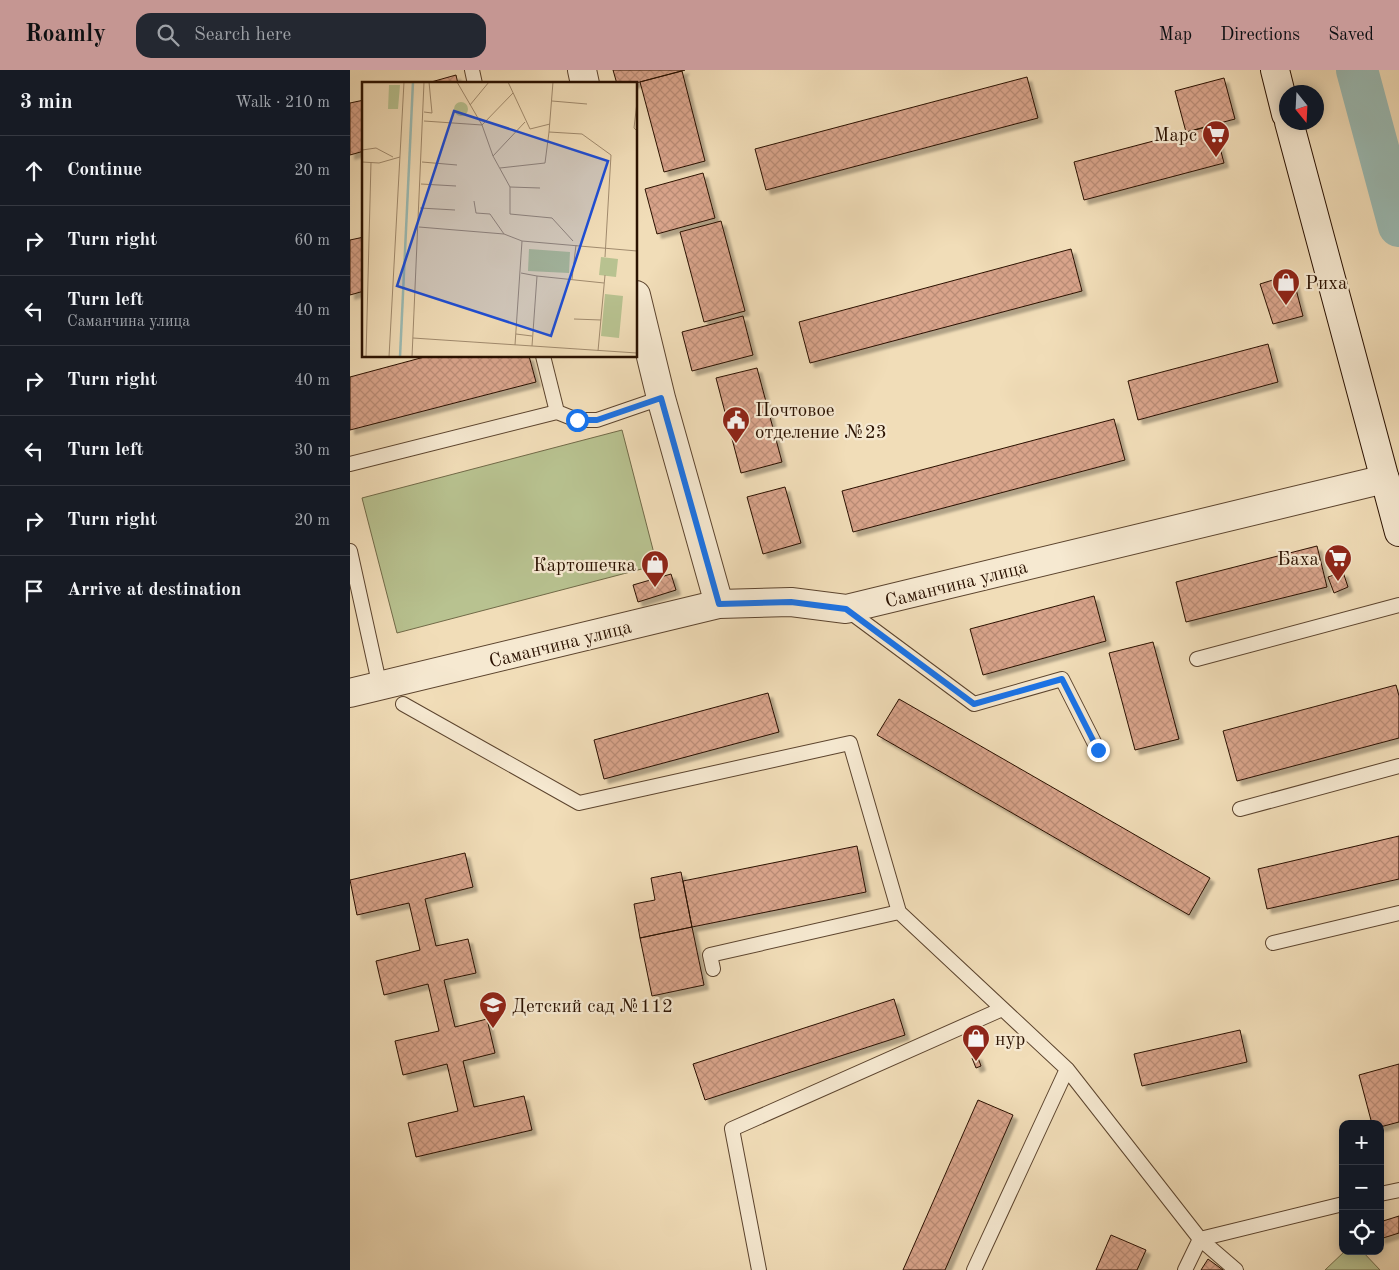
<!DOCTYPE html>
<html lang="en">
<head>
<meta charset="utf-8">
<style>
  :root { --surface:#171b24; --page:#242831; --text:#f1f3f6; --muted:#9ea1a6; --line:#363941; --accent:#c59692 }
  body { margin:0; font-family:"Old Standard TT",serif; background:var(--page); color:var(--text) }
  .controls { position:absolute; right:15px; bottom:15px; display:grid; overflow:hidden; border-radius:10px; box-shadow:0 2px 12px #0003 }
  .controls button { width:45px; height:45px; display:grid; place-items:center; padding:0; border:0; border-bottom:1px solid var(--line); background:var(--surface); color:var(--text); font:25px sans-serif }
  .compass { position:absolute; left:929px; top:15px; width:45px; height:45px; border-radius:50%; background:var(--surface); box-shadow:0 2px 12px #0003; rotate:162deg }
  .stop { position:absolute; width:15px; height:15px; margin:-11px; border:4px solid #1a73e8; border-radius:50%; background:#fff }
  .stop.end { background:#1a73e8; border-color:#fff; box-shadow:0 1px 5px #0008 }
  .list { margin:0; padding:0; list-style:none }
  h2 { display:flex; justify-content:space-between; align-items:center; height:65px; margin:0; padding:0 20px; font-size:21px }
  h2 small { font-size:16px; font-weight:400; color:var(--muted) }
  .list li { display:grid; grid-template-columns:32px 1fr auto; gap:15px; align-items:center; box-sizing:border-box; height:70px; padding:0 20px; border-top:1px solid var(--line) }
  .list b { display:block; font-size:19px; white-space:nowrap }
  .list p { margin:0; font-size:16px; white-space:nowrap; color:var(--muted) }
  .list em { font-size:16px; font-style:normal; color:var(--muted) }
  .icon { flex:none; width:28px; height:28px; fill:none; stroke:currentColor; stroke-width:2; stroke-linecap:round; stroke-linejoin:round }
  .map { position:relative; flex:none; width:1049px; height:1200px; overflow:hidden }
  header { display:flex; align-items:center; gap:30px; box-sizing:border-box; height:70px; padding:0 25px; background:var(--accent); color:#111 }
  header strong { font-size:24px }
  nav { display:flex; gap:28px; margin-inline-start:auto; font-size:18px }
  .search { width:350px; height:45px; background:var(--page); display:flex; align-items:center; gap:12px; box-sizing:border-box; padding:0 18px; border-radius:15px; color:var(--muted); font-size:19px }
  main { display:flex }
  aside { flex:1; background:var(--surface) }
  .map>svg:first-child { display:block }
  .green { fill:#b8c290; stroke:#716a48 }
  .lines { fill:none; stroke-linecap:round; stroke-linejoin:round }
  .river { stroke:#9bbbb4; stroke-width:42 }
  .building { fill:url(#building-cross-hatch); stroke:#2a1100; filter:url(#shadow) }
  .lane-casing { stroke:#5c442e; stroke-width:16 }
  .street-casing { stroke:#5c442e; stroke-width:30 }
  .secondary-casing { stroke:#2a1100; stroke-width:30 }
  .lane { stroke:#f6e9d1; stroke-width:14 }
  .street { stroke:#f6e9d1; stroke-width:28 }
  .secondary { stroke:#f6e9d1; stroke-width:28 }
  .route { stroke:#1a73e8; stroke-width:6 }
  .labels { text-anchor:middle; stroke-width:4.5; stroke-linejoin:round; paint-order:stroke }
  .poi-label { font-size:19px; fill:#2a1100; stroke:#f6e9d1; text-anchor:start }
  .street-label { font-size:19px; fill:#2a1100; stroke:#f6e9d1 }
  .inset-river { fill:none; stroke:#9bbbb4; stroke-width:2.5 }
  .inset-road { fill:none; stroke:#a18b6e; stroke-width:1 }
  .view { fill:#1d4ed8; fill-opacity:0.15; stroke:#1d4ed8; stroke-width:2.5 }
  .inset-edge { fill:none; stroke:#2a1100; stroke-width:2.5 }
</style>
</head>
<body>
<header>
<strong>Roamly</strong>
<div class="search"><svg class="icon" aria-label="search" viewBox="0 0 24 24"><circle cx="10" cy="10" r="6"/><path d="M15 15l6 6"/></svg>Search here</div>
<nav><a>Map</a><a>Directions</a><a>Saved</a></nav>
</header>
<main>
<aside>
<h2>3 min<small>Walk · 210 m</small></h2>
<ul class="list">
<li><svg class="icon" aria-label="ahead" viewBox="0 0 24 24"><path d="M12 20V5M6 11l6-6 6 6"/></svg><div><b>Continue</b></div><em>20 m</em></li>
<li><svg class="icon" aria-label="right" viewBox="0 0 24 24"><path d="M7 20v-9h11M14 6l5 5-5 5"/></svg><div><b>Turn right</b></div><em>60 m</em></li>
<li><svg class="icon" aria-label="left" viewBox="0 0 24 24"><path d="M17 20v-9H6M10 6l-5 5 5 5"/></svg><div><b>Turn left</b><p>Саманчина улица</p></div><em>40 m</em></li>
<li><svg class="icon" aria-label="right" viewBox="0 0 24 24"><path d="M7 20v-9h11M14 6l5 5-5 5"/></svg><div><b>Turn right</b></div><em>40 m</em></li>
<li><svg class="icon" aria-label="left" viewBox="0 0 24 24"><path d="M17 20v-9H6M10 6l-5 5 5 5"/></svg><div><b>Turn left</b></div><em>30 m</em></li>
<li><svg class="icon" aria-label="right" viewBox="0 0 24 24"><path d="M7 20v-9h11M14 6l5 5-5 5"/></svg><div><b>Turn right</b></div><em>20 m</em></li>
<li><svg class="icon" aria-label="arrive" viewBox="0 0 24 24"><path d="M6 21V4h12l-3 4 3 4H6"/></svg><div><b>Arrive at destination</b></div></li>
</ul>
</aside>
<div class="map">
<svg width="1049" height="1200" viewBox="0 0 1049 1200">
  <defs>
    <pattern id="building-cross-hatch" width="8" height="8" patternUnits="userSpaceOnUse" patternTransform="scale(1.25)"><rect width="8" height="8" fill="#d9a48b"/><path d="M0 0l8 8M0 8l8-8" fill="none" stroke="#ba8c76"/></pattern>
    <filter id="shadow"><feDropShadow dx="4.5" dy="4.5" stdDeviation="1" flood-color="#0004"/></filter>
  </defs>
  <rect width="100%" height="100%" fill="#f1ddb8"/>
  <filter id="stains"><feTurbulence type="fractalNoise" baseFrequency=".004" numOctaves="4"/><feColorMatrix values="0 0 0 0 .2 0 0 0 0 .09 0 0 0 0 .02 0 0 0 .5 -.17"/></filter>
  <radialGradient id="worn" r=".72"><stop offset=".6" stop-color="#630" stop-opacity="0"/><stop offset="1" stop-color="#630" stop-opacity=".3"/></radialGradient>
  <path class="green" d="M272,360l35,135 -260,68 -35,-135z
    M995,1181h17l18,19h-55z"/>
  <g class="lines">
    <path class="river" d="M1007,0l42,156"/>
  </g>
  <path class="building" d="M263,0h72l-53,14h-15z
    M332,1l23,90 -41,11 -24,-90z
    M106,5l2,9h-34z
    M677,7l11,41 -272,72 -11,-41z
    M874,8l11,41 -49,13 -11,-41z
    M14,30v51l-14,4v-52z
    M864,55l10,38 -140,37 -10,-38z
    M353,103l12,45 -58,16 -12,-45z
    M371,151l24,90 -41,11 -24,-90z
    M14,167v54l-14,4v-55z
    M721,179l11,42 -272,72 -11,-41z
    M942,204l11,42 -30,8 -13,-40z
    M393,246l10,39 -61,16 -10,-39z
    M918,274l10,38 -140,38 -10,-39z
    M78,286h101l7,26 -186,48v-53z
    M407,298l25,94 -41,11 -25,-95z
    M764,349l11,41 -272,72 -11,-41z
    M435,417l16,56 -38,11 -16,-57z
    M967,476l10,41 -141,35 -10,-40z
    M993,502l5,15 -14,6 -6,-16z
    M321,504l5,16 -38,12 -5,-17z
    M744,526l12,45 -123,34 -13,-46z
    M803,572l26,97 -44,11 -26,-97z
    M1046,615l3,11v42l-162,43 -14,-50z
    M418,623l11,39 -175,47 -10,-39z
    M549,629l311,179 -21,37 -312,-180z
    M1049,766v43l-132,30 -9,-40z
    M507,776l9,46 -174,35 -9,-46z
    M115,783l8,34 -48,12 11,47 32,-7 8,34 -32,7 11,47 32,-8 8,34 -32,8 11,46 50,-11 8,34 -116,27 -8,-34 50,-12 -11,-47 -44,11 -8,-34 44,-10 -11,-47 -44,11 -8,-34 44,-11 -11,-47 -52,12 -7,-35z
    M331,802l11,55 -52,11 -6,-34 21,-4 -4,-22z
    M342,857l12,58 -52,11 -12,-58z
    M544,929l11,36 -200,65 -12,-36z
    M890,960l7,32 -105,24 -8,-32z
    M627,985l4,11 -5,2 -4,-10z
    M1049,994v58l-19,5v-3h-8l-13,-49z
    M628,1030l35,15 -68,155h-42z
    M1049,1146v17l-19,6v-17z
    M761,1165l35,15 -9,20h-41z
    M858,1189l15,11h-22z"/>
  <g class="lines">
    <g class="lane-casing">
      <path id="lane" d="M122,0l3,14
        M193,286l14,56 20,8h20l64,-22
        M0,394l207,-52
        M0,481l30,136
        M496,539l128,95 88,-25 36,71
        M847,589l202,-54
        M53,634l176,99 271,-60 49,169
        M890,739l159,-43
        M923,873l126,-30
        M363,899l-3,-14 189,-43 168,157 133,170 143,-35
        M1030,1124l19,-4
        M409,1200l-27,-141 268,-119
        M624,1200l93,-201
        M835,1200l15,-31 36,31"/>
    </g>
    <g class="street-casing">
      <path id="street" d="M232,0l3,14
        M286,225l25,103 58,206
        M0,623l369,-89 72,-2 55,7 539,-130"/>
    </g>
    <g class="secondary-casing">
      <path id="secondary" d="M925,0l11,44
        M939,52l110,410"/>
    </g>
    <use href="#lane" class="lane"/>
    <use href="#street" class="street"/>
    <use href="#secondary" class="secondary"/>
  </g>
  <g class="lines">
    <path class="route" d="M227,350h20l64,-22 58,206 72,-2 55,7 128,95 88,-25 36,71"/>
  </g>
  <defs>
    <g id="supermarket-pin" transform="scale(1.4375)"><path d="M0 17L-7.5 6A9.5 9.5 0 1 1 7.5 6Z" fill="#8f2418" stroke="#f6e9d1"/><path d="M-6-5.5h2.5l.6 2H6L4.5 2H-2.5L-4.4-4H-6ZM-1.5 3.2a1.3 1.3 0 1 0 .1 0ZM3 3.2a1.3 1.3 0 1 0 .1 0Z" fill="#fff"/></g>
    <g id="shop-pin" transform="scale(1.4375)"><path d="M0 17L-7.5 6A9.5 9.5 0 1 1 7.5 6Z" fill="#8f2418" stroke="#f6e9d1"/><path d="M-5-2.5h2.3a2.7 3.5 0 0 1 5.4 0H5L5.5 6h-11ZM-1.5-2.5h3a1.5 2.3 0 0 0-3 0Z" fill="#fff"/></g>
    <g id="civic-pin" transform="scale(1.4375)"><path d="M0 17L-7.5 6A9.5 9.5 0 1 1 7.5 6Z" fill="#8f2418" stroke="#f6e9d1"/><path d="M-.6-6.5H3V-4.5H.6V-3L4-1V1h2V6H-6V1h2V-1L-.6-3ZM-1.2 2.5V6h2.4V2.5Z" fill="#fff"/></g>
    <g id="school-pin" transform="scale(1.4375)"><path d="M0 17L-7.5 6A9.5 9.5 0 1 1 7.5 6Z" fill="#8f2418" stroke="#f6e9d1"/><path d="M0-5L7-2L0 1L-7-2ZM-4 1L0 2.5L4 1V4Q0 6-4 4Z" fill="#fff"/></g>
  </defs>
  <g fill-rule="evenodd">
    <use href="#supermarket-pin" x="866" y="64"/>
    <use href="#shop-pin" x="936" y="212"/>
    <use href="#civic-pin" x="386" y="350"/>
    <use href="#supermarket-pin" x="988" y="488"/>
    <use href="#shop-pin" x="305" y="494"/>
    <use href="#school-pin" x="143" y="935"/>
    <use href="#shop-pin" x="626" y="968"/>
  </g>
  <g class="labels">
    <g class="poi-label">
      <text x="847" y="71" text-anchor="end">Марс</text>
      <text x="955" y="219">Риха</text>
      <text x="405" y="346">Почтовое<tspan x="405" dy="22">отделение №23</tspan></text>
      <text x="969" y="495" text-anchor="end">Баха</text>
      <text x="286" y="501" text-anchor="end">Картошечка</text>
      <text x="162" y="942">Детский сад №112</text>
      <text x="645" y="975">нур</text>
    </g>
    <g class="street-label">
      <text transform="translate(606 513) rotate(-14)" y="7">Саманчина улица</text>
      <text transform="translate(210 573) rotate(-14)" y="7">Саманчина улица</text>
    </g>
  </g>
  <g transform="translate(12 12)">
    <rect width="275" height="275" fill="#f1ddb8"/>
    <path d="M27,3h11l-2,24h-10zM92 27a7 7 0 1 1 14 0a7 7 0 1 1-14 0ZM167,167l41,3 -1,21 -41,-2zM239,175l17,2 -2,18 -17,-2zM243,212l18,2 -4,42 -18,-2z" fill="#b8c290"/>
    <path class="inset-river" d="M38,275l13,-275"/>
    <path class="inset-road" d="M95,0l25,43 31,-32M146,0l22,47 20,-5M191,0l-4,50 33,2 29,21 -6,102M190,19l35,3M275,20l-3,26 3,3M108,23l19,-23M62,30l8,1 -3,-31M62,39l58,4 11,31 17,31 30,1M0,68l14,-2 17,9M131,74l32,-34M0,80l17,1 21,-6M60,80l35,3M138,86l45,-5 4,-31M59,102l35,2M148,105v27l42,4 21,23M112,119l2,12 14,1 14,20M58,126l35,2M57,145l85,7 18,7 115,10M159,191l16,3 -5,70M175,194l67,7M210,197l4,-34M212,237l27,1M154,252l16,2M51,256l224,15M153,263l7,-104M236,269l7,-76M4,275l5,-195M27,275l15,-275M50,275l12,-275"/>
    <path class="view" d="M92,29l154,50 -57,175 -154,-50z"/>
    <rect width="275" height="275" class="inset-edge"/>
  </g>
  <rect width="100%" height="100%" filter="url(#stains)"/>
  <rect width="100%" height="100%" fill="url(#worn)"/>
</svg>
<div class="controls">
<button>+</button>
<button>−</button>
<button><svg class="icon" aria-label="locate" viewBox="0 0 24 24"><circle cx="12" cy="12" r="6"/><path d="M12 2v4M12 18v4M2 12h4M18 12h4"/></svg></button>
</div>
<svg class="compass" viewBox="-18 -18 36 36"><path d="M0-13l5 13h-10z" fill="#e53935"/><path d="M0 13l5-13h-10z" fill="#9ea1a6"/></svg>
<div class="stop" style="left:227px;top:350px"></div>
<div class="stop end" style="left:748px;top:680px"></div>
</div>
</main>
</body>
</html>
